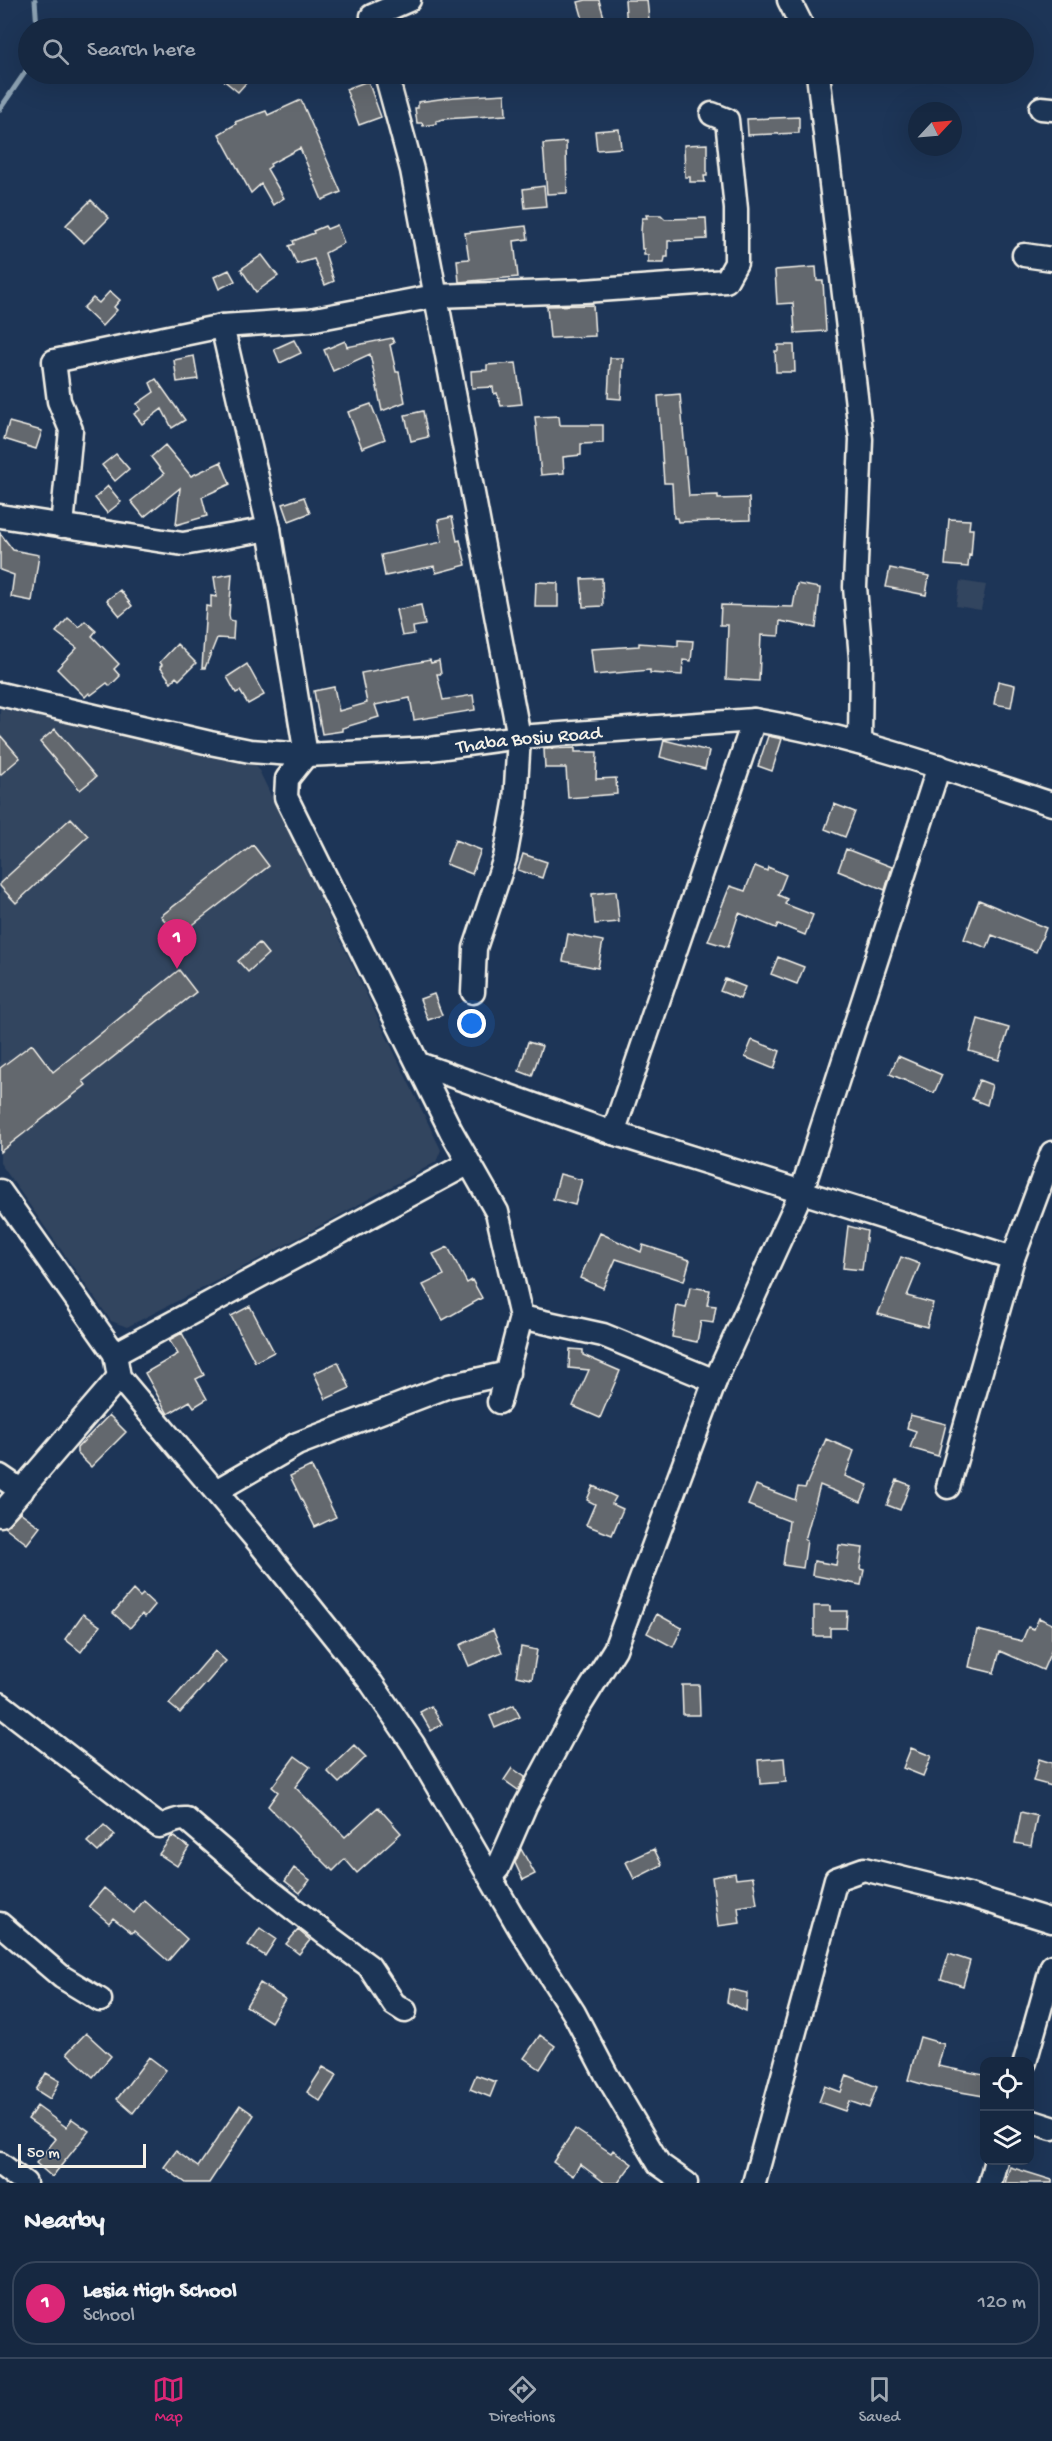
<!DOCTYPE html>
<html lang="en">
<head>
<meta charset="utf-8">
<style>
  :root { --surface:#162841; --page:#1f3048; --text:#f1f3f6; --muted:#9ea6b1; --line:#35445a; --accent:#db2777 }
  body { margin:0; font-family:"Gochi Hand",sans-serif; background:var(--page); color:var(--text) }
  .controls { position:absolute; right:18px; bottom:18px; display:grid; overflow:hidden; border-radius:12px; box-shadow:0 6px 24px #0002 }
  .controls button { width:54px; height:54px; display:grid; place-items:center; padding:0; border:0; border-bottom:2px solid var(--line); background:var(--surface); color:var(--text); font:30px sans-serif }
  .compass { position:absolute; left:908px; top:102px; width:54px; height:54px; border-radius:50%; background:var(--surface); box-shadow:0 6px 24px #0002; rotate:64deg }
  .scale { position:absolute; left:18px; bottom:15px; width:128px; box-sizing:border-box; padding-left:6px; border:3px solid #f4f1e8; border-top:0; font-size:16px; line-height:21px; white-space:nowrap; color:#f4f1e8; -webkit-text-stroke:4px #1d3557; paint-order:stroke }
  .you { position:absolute; left:472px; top:1024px; width:21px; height:21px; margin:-15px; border:4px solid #fff; border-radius:50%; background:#1a73e8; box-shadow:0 0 0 9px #1a73e833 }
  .badge { display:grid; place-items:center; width:39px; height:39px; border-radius:50%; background:var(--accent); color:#fff; font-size:20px; font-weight:700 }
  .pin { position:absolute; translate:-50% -50px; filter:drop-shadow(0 2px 3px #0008) }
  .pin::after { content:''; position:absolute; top:32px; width:21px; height:18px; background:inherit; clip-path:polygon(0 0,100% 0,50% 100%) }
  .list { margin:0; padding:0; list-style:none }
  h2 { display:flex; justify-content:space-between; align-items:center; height:78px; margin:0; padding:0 24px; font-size:26px }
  h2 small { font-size:20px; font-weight:400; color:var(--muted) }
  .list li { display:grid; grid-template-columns:39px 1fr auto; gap:18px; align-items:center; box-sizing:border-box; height:84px; margin:0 12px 12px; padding:0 12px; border:2px solid var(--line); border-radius:24px }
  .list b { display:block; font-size:22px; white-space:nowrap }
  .list p { margin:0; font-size:20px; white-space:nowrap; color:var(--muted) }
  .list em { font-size:20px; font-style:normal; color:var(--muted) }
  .icon { flex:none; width:33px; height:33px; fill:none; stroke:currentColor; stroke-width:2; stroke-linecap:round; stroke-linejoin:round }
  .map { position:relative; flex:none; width:1052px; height:2183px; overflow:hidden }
  .search { position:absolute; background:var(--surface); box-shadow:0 6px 24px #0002; left:18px; right:18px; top:18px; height:66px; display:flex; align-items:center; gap:15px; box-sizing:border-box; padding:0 21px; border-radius:33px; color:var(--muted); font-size:22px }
  .sheet { height:174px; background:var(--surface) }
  nav { display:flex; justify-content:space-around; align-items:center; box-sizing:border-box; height:84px; border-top:2px solid var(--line); background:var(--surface); font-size:16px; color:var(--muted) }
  nav a { display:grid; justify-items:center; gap:3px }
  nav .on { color:var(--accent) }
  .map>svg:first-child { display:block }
  .built { fill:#32445e }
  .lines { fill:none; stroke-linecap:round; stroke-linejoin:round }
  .stream { stroke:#8ba0b1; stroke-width:5 }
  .building { fill:#63676e; stroke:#f4f1e8; stroke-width:1.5 }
  .minor-casing { stroke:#f4f1e8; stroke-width:27 }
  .minor { stroke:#1d3557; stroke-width:22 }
  .labels { text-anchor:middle; stroke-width:5; stroke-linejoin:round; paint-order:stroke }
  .street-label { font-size:20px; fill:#f4f1e8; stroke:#1d3557 }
</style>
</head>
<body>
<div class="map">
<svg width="1052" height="2183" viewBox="0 0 1052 2183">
  <rect width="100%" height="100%" fill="#1d3557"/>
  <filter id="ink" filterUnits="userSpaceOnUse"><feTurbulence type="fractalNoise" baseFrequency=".0167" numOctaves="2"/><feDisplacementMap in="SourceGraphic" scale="12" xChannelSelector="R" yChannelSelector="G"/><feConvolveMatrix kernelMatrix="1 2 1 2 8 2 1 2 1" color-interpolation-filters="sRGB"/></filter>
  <g filter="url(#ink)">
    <path class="built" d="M960,581l26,4 -5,25 -25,-4z
      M0,709l255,53 186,388 -5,12 -162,89 -147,76 -16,-6 -111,-158z"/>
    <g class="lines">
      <path class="stream" d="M35,0l2,28
        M0,109l28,-41"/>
    </g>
    <path class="building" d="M586,0h13l5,17 -20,6 -6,-21z
      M625,0h22l3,28h-23z
      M216,74h38l-16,18z
      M368,81l13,36 -22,8 -13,-36z
      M505,94l1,21 -62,4 -8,2v3l-13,2 -1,-3h-5l-2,-15h3v-6l36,-5z
      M301,100l40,92 -19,8 -22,-52 -30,16 1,2 -4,3 17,29 -11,7 -12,-21 -10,9 -32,-59 17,-10 -1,-2 31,-11 2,4z
      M799,117v16l-51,2 -1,-16z
      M619,129l2,19 -24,2 -2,-19z
      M566,142l1,51 -20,1 -4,-50z
      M707,144v32h-3l1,6h-15v-5h-5l-1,-32z
      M544,186l2,20 -21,2 -2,-19z
      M91,200l18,18 -25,25 -18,-18z
      M646,215h15l4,4 41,-1 1,21 -39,2v16h-3l-1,6h-16v-8h-4v-6h-2l-1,-17 1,-14h5z
      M337,225l7,18 -19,10 9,28 -9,4 -11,-26 -17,5 -8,-18 5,-2 -1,-3 21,-8 -1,-2 12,-5 2,3z
      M526,226l2,13 -14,2 4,36 -59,5 -2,-22 12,-1 -4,-26z
      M262,255l16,21 -22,16 -15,-23z
      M816,267l1,14h6l3,50 -31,2 -2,-30 -16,1 -2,-34z
      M229,270l6,11 -16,8 -5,-12z
      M110,291l10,9 -6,7 3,3 -15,16 -19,-18 10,-10 6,5z
      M593,305l2,31 -45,2 -3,-32z
      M392,338l2,5 -4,2 6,27h3l6,30 -23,9 -12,-57 -37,17 -9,-21 21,-9 2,6z
      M294,340l7,13 -21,10 -6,-14z
      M778,345h16l1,27h-19l-1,-21h3z
      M194,356l4,23 -21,3 -3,-22z
      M610,358h13l-2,41 -13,-1z
      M516,363l6,41 -21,2 -4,-13 -3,1 -1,-7 -21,1 -1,-17 16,-1v-5z
      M156,379l29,41 -13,8 -10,-19 -20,15 -8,-10 7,-5 -4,-5 17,-12 -4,-9z
      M680,394l9,102 29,-1v4l31,-1 1,22 -72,2 -1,-4h-3l-2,-35h-8l-6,-87z
      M371,404l14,35 -23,9 -14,-36z
      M423,411l5,26 -17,4 -6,-26z
      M559,416l1,9h43v18l-22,1v11l-18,2 1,16 -23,2 -6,-58z
      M9,422l33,9 -6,18 -32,-10z
      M165,445l26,31 30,-14 9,22 -28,13 5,19 -31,9 4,-37 -36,29 -13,-16 33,-27 -13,-17z
      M116,454l13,15 -14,12 -13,-16z
      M108,486l13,16 -14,11 -12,-15z
      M304,497l6,16 -21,8 -6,-17z
      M452,517l5,24 3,-1 6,25 -30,8 -2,-7 -49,10 -4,-21 61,-13 -4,-22z
      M949,519l21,1 -1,9h4l-2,27 -2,-1 -1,12 -23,-2z
      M0,533l13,17 26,5 -7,46 -21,-4 3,-22 -14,-5z
      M890,568l39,8 -3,19 -40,-8z
      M232,574l-3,41 1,5 4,1 -1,18 -16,-1 -12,30h-3l4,-62 5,1v-11l6,1 -3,-20z
      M602,578l1,28 -20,1 -2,-28z
      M536,582l22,1v24h-23z
      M797,584l23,4 -4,40 -36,-7 -1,15 -18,-1 -2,46 -33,-2 2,-54h-8l1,-20 72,2z
      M120,590l12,16 -12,10 -13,-16z
      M421,605l4,20 -12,2 1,7 -12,2 -6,-26z
      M68,618l11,9 6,-6 11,10 -4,5 27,28 -5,5 6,7 -10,10 -3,-3 -16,12 -2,-2 -4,4 -28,-28 20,-21 -21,-16z
      M678,640l15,1 -2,20 -8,-1 -1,15 -32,-2v-3l-56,5 -3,-26 48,-3v-3l39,3z
      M177,644l19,19 -17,17 -3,-3 -5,5 -11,-15 2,-2 -2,-3z
      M430,660l1,3 8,-2 2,13h-4l6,26 30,-5 2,15 -61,10 -4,-22 -35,7 4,12 -37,11v3l-20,3 -8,-43 20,-4 5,24 28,-8 -6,-30z
      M247,664l17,31 -16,9 -8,-13 -4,2 -9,-16z
      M998,681l17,4 -4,22 -17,-3z
      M55,729l41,48 -16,13 -40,-48z
      M0,735l20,23 -20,17z
      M768,736l14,3 -10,32 -14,-5z
      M664,740l45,11 -4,18 -45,-12z
      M575,748v4h22l-1,27 20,-1 1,16 -49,4 -2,-30h-21l-1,-19z
      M834,804l21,8 -10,25 -20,-8z
      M71,818l17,18 -72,67 -16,-17v-3z
      M455,840l26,10 -9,24 -26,-10z
      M253,845l16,21 -92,71 -16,-21z
      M846,849l46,18 -7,23 -47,-19z
      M523,854l24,8 -5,16 -24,-8z
      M755,866l12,5 1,-4 18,8 -8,20 9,4 -2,5 28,11 -8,20 -27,-11 -2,4 -37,-15 -11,34 -20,-6 22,-55 15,5z
      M616,891l3,31 -24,2 -3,-30z
      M979,900l67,28 -10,24 -44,-17 -5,13 -23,-9z
      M568,934l35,7 -5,27 -35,-7z
      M259,943l9,11 -20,18 -10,-11z
      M778,957l26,10 -7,17 -26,-10z
      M179,970l17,22 -113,89 3,4 -86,67v-84l32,-24 21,28z
      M725,979l20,8 -5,12 -20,-8z
      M434,994l8,21 -14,5 -8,-21z
      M978,1019l31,9 -10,32 -30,-9z
      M752,1040l28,11 -6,18 -29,-12z
      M528,1042l14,4 -10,30 -13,-5z
      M898,1056l44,19 -8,18 -44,-19z
      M979,1080l13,5 -5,20 -15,-6z
      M560,1174l22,6 -7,25 -22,-6z
      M848,1226l19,5 -5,39 -19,-2z
      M600,1233l41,19 2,-7 47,15 -6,21 -68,-22 -13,29 -23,-10z
      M448,1247l19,36 5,-3 10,18 -39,22 -20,-35 21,-10 -11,-21z
      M901,1257l19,7 -13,32 26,7 -6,24 -49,-13z
      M690,1287l20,3 -3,15 9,1 -3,17 -12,-2 -4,21 -25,-5 5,-31 9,2z
      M250,1306l24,46 -19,10 -24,-46z
      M182,1333l22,42 -8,4 11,20 -13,8 -4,-6 -22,13 -23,-41 33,-19 -9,-14z
      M570,1349l13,1v5l37,16 -20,47 -27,-12 16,-36 -20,-2z
      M338,1362l12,26 -24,11 -12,-26z
      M109,1415l17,17 -35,35 -14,-14v-5z
      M910,1415l36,9 -8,32 -28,-8 6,-17 -9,-3z
      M826,1439l28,12 -9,25 23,9 -7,17 -41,-17 -15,55h2l-4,28 -20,-3 6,-44 -41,-16 8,-20 39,15 3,-13 7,1z
      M311,1466l25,51 -21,10 -25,-51z
      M897,1480l13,5 -10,25 -13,-5z
      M593,1486l23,11 -4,7 11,5 -11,26 -26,-10 9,-21 -8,-4z
      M20,1512l20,15 -13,17 -22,-17z
      M839,1545l24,3 -3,21 4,1 -3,15 -49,-10 2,-14 22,4z
      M133,1590l7,7 3,-3 12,11 -10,12 -3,-3 -12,14 -17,-15z
      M814,1606h16v5h17l-1,17h-16v8h-16z
      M83,1614l17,12 -19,26 -16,-13z
      M657,1614l25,14 -9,19 -26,-14z
      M1039,1618l13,6v25l-9,21 -43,-19 -6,22 -25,-6 8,-37 45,11 6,-14 6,2z
      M493,1630l9,22 -33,14 -9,-21z
      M521,1647l16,3 -5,29 -16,-3z
      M215,1651l11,10 -46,52 -11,-9z
      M682,1685h17l1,30h-17z
      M514,1705l6,12 -25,11 -5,-12z
      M431,1706l11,18 -11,7 -11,-19z
      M354,1745l12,12 -27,26 -12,-12z
      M911,1748l20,8 -8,20 -20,-8z
      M295,1756l15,11 -15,20 50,50 33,-30 23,26 -44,40 -12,-14 -12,12 -65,-65 10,-14 -6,-5z
      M784,1758l2,24 -26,2 -2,-24z
      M1039,1759l13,4v23l-19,-5z
      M512,1768l13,9 -7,13 -14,-10z
      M1021,1812l16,4 -6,30 -16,-3z
      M104,1825l11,10 -17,17 -11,-10z
      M172,1836l17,11 -12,19 -18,-12z
      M521,1849l14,25 -12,6 -8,-17z
      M654,1849l8,16 -28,14 -8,-17z
      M294,1868l16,12 -10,13 -15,-12z
      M735,1873l1,6 17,-2 4,27 -19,3 2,16 -22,3 -6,-49z
      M104,1888l30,25 10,-13 43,39 -19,22 -34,-30 -2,2 -19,-15 -4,5 -20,-17z
      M260,1928l16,11 -11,17 -17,-11z
      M298,1930l12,10 -11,14 -13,-10z
      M949,1954l21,7 -7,25 -22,-7z
      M260,1983l25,16 -14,23 -25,-16z
      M729,1989l18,4 -1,18 -19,-9z
      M86,2033l25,23 -18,21 -26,-24z
      M540,2035l15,11 -15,23 -16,-11z
      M920,2037l24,7 -6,22 46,9v21l-52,-9 -24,-7z
      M149,2057l17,13 -33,43 -16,-14z
      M323,2067l14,8 -17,26 -13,-9z
      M46,2073l14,8 -10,18 -14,-9z
      M476,2075l20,7 -6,15 -20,-8z
      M847,2075l30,12 -8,21 -20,-7 -4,10 -26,-9 6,-16 16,6z
      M240,2105l14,10 -45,68h-23l-22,-16 12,-16 22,16z
      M37,2106l29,21 6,-8 17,12 -37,46 -16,-14 20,-24 -28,-20z
      M575,2129l36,24 2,-3 19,14 -14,19h-13l-25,-19 -7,12 -20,-14z
      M1010,2167l42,13v3h-47z"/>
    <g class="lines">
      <g class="minor-casing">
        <g id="minor">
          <path d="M789,0l14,28"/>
          <path d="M376,28l-4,-12 37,-16"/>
          <path d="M386,74l26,96 107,567 -4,66 -10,55 -30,90 -2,44"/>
          <path d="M818,74l43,365 -6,148 6,71 -1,85"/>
          <path d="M1041,108l11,1"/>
          <path d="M1024,255l28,4"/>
          <path d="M222,326l47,203 37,226 -19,24 -1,18 165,334 46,81 24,105 -22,85"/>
          <path d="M0,516l183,28 86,-15"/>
          <path d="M62,526l9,-96 -12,-29 -5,-40 168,-35 88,-6 125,-24 149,-5 142,-10 10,-18v-54l-9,-89 -15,-6"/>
          <path id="s1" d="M0,694l210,49 40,8 56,4 124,-6 89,-12 235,-17c103,17 200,52 298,84"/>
          <path d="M419,1064l194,69 400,125"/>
          <path d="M613,1133l141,-413"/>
          <path d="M0,1191l115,163 4,23 141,167 112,140 41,60 107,185 54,84 32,61 53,90 27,19"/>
          <path d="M521,1317l82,18 112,46"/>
          <path d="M115,1354l354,-191"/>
          <path d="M0,1476l22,15"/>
          <path d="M948,1487l65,-229 39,-105"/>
          <path d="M216,1491l81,-47 152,-58 59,-13"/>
          <path d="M0,1515l119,-138"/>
          <path d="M0,1704l159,122c10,-2 17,-8 27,-7l78,67 63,49 42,31 25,38 11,7"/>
          <path d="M491,1876l7,-8 27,-62 47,-88 43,-69 100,-268 86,-188 138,-427"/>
          <path d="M0,1924l62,53 38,23"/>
          <path d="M1025,2062l27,-96"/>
          <path d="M1030,2121l22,7"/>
          <path d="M0,2164l25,19"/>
          <path d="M754,2183l82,-304 28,-10 105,26 83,26"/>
          <path d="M990,2183l6,-23"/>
        </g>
      </g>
      <use href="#minor" class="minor"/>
    </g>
  </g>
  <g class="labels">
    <g class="street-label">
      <text dy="7" stroke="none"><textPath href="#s1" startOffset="536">Thaba Bosiu Road</textPath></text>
    </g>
  </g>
</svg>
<div class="controls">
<button><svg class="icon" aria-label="locate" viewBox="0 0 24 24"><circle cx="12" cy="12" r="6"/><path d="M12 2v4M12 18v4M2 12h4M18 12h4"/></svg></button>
<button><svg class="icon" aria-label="layers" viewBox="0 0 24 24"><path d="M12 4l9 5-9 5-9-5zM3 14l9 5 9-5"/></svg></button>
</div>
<svg class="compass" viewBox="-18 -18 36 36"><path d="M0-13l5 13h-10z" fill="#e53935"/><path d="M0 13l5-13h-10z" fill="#9ea6b1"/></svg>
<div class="scale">50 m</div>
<div class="you"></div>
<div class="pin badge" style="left:177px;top:969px">1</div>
<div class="search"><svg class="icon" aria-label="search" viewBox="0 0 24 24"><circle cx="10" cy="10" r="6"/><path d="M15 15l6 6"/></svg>Search here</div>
</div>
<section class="sheet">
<h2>Nearby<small></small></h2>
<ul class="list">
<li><span class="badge">1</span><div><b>Lesia High School</b><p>School</p></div><em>120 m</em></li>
</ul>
</section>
<nav>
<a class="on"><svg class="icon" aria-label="map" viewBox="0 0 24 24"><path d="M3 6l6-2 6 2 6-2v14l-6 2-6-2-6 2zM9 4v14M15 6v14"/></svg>Map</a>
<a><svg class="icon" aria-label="directions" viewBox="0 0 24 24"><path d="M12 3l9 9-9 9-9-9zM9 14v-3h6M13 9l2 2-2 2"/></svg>Directions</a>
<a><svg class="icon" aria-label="saved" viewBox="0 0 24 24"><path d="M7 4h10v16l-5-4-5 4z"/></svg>Saved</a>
</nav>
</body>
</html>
